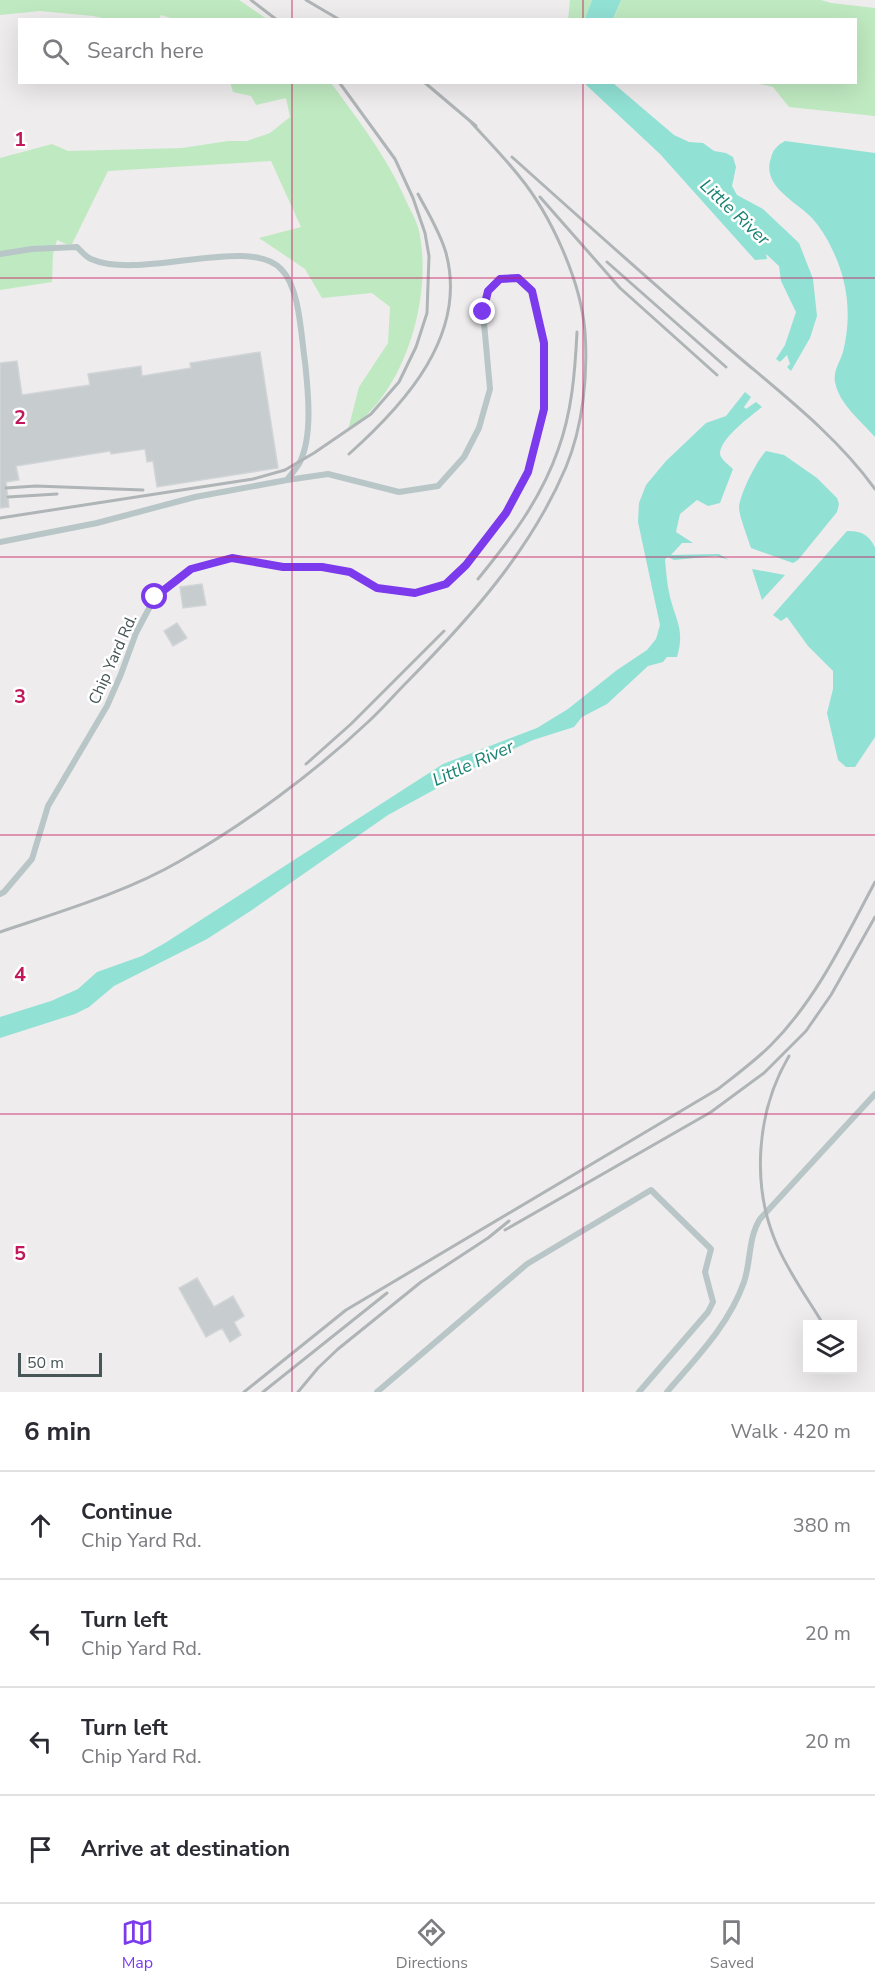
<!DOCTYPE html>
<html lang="en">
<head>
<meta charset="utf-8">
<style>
  :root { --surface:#fff; --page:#f2f2f3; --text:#2b2b33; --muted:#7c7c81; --line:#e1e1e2; --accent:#7c3aed }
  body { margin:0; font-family:"Nunito Sans",sans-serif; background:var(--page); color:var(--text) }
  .controls { position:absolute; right:18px; bottom:18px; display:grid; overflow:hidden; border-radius:0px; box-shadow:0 6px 24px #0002 }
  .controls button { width:54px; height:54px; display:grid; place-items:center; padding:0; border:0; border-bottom:2px solid var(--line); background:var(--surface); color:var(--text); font:30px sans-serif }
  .scale { position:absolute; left:18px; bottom:15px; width:84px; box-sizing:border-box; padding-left:6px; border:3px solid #475657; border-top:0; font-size:16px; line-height:21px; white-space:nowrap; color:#475657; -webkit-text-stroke:4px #fff; paint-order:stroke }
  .stop { position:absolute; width:18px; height:18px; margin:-14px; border:4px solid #7c3aed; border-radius:50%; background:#fff }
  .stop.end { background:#7c3aed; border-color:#fff; box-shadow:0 2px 6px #0008 }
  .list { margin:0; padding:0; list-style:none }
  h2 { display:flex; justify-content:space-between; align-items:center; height:78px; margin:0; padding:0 24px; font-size:26px }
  h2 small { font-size:20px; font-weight:400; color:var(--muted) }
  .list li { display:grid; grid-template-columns:39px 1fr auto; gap:18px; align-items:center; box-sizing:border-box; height:108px; padding:0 24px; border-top:2px solid var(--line) }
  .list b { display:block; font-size:22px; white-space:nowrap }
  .list p { margin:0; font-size:20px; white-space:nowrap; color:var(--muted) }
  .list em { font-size:20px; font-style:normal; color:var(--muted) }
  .icon { flex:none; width:33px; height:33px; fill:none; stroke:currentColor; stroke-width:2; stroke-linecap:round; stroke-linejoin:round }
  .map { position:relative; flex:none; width:875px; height:1392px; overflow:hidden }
  .search { position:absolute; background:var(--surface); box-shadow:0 6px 24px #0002; left:18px; right:18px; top:18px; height:66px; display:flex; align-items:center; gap:15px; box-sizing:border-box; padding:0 21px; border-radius:0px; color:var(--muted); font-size:22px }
  .sheet { height:510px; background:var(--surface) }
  nav { display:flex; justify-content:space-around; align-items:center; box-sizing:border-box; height:84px; border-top:2px solid var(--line); background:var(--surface); font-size:16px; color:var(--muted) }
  nav a { display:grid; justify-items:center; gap:3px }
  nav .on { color:var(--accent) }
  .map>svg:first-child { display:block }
  .green { fill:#bfe9c0 }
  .water { fill:#91e1d5 }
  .building { fill:#c7ccce; stroke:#d1d5d7; stroke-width:1.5 }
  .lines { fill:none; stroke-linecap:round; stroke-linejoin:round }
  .lane { stroke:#b9c6c7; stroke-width:6 }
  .rail { stroke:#afb4b6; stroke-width:3 }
  .route { stroke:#7c3aed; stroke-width:8 }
  .grid { fill:none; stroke:#c2185b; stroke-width:1.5; stroke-opacity:0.55 }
  .labels { text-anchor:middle; stroke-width:5; stroke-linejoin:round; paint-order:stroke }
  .street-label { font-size:16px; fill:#475657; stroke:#fff }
  .water-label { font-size:18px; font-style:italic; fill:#1a8272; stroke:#fff }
  .grid-label { font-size:20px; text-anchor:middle; font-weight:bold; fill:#c2185b; stroke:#fff; stroke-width:5; stroke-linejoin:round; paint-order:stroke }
</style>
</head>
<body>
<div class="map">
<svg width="875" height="1392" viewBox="0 0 875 1392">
  <rect width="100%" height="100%" fill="#efeced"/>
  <path class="green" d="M0,0h239l28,19 -90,1 -16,-5 -2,4h-52l-14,-3 -53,-5 -40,4z
    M570,0h22l-7,19 -17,1z
    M621,0h200l10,3 44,5v108l-86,-9 -16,-20 -18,-4 101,-1v-62h-243z
    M230,82l101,1c29,39 58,77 77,122 4,8 9,17 11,26 14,64 -13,162 -71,199l11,-43 29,-44 2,-36 -18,-14 -50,5 -17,-29 -46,-31 42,-11 -30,-66 -163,10 -36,73h-6l-9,-4 -4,14 -1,28 -52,8v-132l52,-14 16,7 114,-3 46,-7h19l23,-8 20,-16 -4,-19 -30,7 -5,-9 -18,-4z"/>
  <path class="water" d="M592,0h29l-8,19h-28z
    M584,83h29l61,52 15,7 14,1 11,8 12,2 7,4 3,10 -4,19 5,9 26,14 36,34 14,36 4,37 -7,22 -19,33 -4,-4 3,-3 -3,-9 -7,7 -4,-3 9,-14 11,-33 -15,-31 -2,-15 -13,-12 1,5 -12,1 -95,-106z
    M785,141l90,12v284c-14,-16 -36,-33 -40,-55 -2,-11 5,-20 8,-30 9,-36 5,-71 -11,-103 -5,-11 -12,-22 -20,-31 -16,-17 -51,-32 -41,-60 2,-9 7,-13 14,-17z
    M745,392l6,5 -7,10 2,2 10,-7 6,5c-11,9 -42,31 -42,47 1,6 9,11 13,15l-13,34 -12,3 -11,-6 -17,14 -4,18 17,11h-11l-11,12 48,-1 10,6 -13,-4 -42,4 -6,-3 -3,2c1,12 2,26 5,38 6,24 15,33 7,60h-10l-4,5 -15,4 -41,38 -25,13 -8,10 -41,13 -48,22 -97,53 -136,95 -45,29 -93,47 -25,21 -14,7 -75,24v-21l51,-16 27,-12 19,-17 45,-16 23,-13 278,-179 94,-36 31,-19 49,-39 30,-20 9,-11 4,-14 -22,-103 1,-19 7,-18 20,-24 40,-38 20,-7z
    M766,451l18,4 33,23 20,20 2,6 -2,8 -39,48 -5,3 -42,-15c-3,-10 -12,-32 -12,-41 2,-15 17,-45 27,-56z
    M847,531c14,0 21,3 28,16v190l-20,30h-9l-8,-7 -11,-47 6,-24v-18l-25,-25 -21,-29 -6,4 -8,-6z
    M752,569l33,6 -23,25z"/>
  <path class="building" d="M260,352l18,116 -121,19 -4,-26 -6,1 -2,-13 -34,5 -1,-3 -94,15 3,14 -13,2 3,25 -9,1v-145l17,-2 5,34 68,-10 -2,-11 53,-8 1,10 49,-8 -1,-5z
    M202,584l4,21 -23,3 -3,-21z
    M177,623l10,15 -14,8 -9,-15z
    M197,1278l17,29 19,-11 11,20 -10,6 7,13 -11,7 -8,-14 -16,9 -27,-49z"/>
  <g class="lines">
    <path class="lane" d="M0,254l32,-5 45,-2c4,4 9,10 14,12 49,22 160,-25 191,11 18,19 19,66 23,92 3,28 8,73 -5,100 -3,6 -9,12 -13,18l-92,17 -98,26 -97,19
      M0,894l4,-2 28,-33 16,-53 59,-100 14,-32 15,-41 19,-36 36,-28 41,-11 51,9h39l28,5 27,16 38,5 30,-9 21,-19 40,-52 22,-41 16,-63v-66l-12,-52 -14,-13 -18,1 -12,12 -5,21 7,77 -11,39 -15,29 -26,29 -39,6 -71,-18 -41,6
      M377,1392l150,-128 124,-74 60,59 -6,23 8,30 -5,10 -69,80
      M667,1392c29,-34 62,-67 77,-110 7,-20 4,-44 16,-63l115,-125"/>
    <path class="rail" d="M251,0l26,20
      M306,0l34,20
      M424,82l52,44
      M512,157c69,62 138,124 208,184 54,47 113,90 155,148
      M540,197l80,91 97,87
      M607,262l119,105
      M349,454c56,-50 119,-119 97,-201 -6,-21 -18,-40 -28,-59
      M6,488l30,-2 107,4
      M8,497l49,-3
      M0,518l253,-39 32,-9 29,-17 57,-39 28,-32 17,-35 11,-34 2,-57 -4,-23 -12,-35 -18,-39 -56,-77
      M478,579c32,-39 63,-80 80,-129 14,-38 17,-78 19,-118
      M306,764l45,-40 93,-93
      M0,932c59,-20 127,-40 180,-71 65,-37 134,-88 188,-139 14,-13 26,-27 40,-41 62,-63 123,-131 158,-214 17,-41 22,-91 19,-135 -4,-51 -34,-117 -66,-156 -15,-19 -33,-37 -49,-55
      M789,1056c-33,56 -38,130 -12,189 12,28 31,54 46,79
      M505,1230l206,-118 53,-39 42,-42 25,-36 44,-78
      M244,1392l102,-82 372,-221c18,-14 37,-28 53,-44 46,-46 74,-107 104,-163
      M263,1392l124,-99
      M298,1392l20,-24 20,-19 83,-67 67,-44 21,-17"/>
  </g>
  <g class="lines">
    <path class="route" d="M155,597l36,-28 41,-11 51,9h39l28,5 27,16 38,5 31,-9 20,-19 40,-52 22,-41 16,-63v-66l-12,-52 -14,-13 -18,1 -12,12 -5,21"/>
  </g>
  <path class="grid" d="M292,0v20M583,0v20M292,82v1310M583,82v1310M0,278h875M0,557h875M0,835h875M0,1114h875"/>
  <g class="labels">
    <g class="street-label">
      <text transform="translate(112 659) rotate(-66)" y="6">Chip Yard Rd.</text>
    </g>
    <g class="water-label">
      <text transform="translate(735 212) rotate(43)" y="6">Little River</text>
      <text transform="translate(473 763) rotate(-24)" y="6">Little River</text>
    </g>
  </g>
  <g class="grid-label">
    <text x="20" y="146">1</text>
    <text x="20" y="424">2</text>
    <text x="20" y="703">3</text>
    <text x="20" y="981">4</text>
    <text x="20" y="1260">5</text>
  </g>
</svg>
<div class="controls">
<button><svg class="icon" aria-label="layers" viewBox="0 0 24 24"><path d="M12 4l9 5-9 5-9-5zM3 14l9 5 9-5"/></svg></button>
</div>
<div class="scale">50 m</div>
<div class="stop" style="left:155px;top:597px"></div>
<div class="stop end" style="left:483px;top:312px"></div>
<div class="search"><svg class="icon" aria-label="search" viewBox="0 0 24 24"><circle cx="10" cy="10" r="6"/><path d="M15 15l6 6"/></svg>Search here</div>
</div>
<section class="sheet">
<h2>6 min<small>Walk · 420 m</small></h2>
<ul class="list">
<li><svg class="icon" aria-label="ahead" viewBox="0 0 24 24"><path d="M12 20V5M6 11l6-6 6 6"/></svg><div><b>Continue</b><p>Chip Yard Rd.</p></div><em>380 m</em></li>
<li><svg class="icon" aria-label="left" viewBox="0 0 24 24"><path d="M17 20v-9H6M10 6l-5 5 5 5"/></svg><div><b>Turn left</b><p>Chip Yard Rd.</p></div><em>20 m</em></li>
<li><svg class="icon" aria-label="left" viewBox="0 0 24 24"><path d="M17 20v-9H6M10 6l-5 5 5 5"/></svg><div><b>Turn left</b><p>Chip Yard Rd.</p></div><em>20 m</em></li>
<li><svg class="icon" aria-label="arrive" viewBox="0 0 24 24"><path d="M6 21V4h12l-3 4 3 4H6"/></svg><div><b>Arrive at destination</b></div></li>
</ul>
</section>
<nav>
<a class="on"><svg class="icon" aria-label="map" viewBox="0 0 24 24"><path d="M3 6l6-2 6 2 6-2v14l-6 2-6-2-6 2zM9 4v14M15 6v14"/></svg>Map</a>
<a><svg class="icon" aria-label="directions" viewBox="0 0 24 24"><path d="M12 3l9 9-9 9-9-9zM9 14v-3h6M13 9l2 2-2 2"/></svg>Directions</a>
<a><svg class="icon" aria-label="saved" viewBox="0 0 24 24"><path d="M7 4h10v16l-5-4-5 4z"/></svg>Saved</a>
</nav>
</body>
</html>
